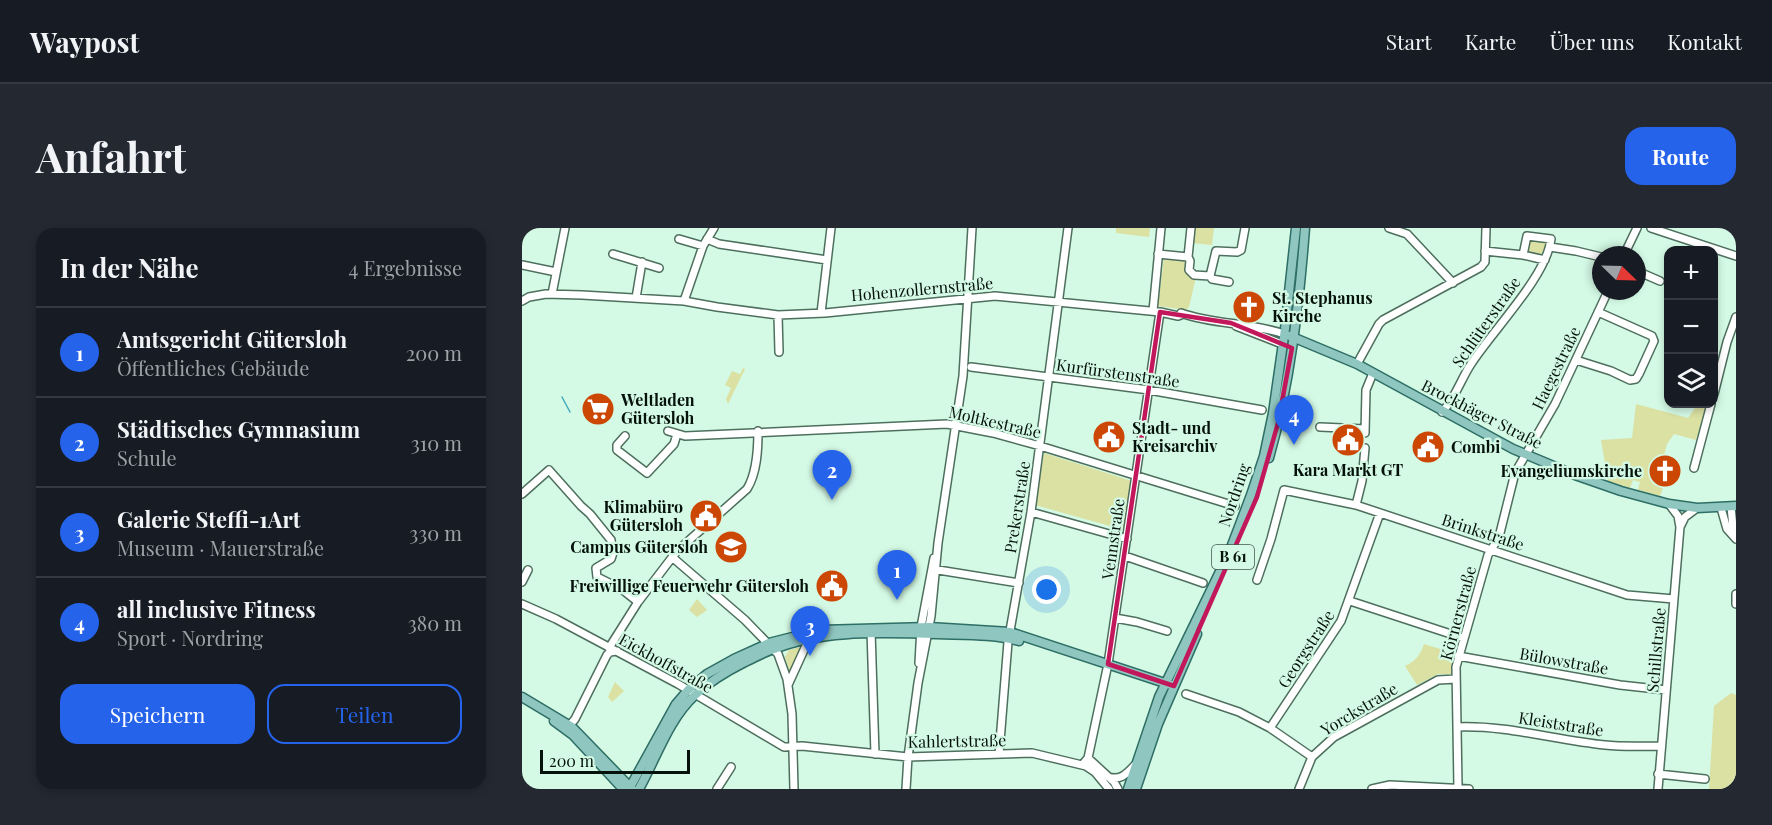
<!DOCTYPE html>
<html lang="de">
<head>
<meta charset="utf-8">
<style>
  :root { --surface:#171b24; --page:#242831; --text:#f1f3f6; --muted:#9ea1a6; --line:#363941; --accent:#2563eb }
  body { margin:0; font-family:"Playfair Display",serif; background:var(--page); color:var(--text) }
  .controls { position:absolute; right:18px; top:18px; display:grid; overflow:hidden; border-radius:12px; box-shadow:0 3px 9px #0003 }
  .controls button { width:54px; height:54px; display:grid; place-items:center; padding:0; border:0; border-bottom:2px solid var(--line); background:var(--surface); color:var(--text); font:30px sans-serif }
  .compass { position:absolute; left:1070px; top:18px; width:54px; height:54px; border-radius:50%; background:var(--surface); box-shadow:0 3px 9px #0003; rotate:113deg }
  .scale { position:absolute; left:18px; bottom:15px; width:150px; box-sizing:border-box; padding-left:6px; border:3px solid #05110b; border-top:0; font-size:16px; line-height:21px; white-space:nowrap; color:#05110b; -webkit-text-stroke:4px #d4fae5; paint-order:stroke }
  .you { position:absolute; left:525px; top:362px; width:21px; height:21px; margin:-15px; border:4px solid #fff; border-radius:50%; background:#1a73e8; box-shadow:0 0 0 9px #1a73e833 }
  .badge { display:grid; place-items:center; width:39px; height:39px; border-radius:50%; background:var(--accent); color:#fff; font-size:20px; font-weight:700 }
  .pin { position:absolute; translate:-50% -50px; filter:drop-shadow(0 2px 3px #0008) }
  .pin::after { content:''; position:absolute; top:32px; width:21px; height:18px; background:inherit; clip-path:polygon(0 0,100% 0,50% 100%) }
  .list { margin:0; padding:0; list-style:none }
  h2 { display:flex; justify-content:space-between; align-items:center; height:78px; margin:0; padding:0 24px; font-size:26px }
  h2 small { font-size:20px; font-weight:400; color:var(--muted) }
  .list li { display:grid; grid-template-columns:39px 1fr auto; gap:18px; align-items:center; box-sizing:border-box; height:90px; padding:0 24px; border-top:2px solid var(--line) }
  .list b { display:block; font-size:22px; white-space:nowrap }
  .list p { margin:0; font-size:20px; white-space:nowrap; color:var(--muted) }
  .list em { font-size:20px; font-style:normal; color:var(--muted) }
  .actions { display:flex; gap:12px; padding:18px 24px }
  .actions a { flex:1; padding:14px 0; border:2px solid var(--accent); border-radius:18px; text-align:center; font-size:21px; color:var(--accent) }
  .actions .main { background:var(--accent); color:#fff }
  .icon { flex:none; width:33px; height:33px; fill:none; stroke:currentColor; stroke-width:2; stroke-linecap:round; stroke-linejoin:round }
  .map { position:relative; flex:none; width:1214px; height:561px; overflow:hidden; border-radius:18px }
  header { display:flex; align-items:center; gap:36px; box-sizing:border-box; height:84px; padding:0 30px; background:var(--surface); border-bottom:2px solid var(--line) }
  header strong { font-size:28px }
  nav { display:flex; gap:33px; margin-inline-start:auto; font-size:21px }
  .intro { display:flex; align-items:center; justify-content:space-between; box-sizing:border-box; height:144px; padding:0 36px }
  h1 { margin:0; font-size:42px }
  .button { padding:15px 27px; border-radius:18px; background:var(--accent); color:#fff; font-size:21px; font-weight:700 }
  main { display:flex; gap:36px; padding:0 36px }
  aside { flex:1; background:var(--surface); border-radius:18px; box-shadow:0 3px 9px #0003 }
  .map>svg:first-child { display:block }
  .green { fill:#dbe1a2 }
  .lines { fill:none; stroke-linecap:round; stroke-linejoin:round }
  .stream { stroke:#43abbc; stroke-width:1.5 }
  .minor-casing { stroke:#4e6f5e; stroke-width:10 }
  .major-casing { stroke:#2e6e65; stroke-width:11 }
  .minor { stroke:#fff; stroke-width:7 }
  .major { stroke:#8fc6c0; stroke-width:8 }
  .marked { fill:none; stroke:#c2185b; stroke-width:4.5; stroke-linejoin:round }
  .labels { text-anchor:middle; stroke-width:4.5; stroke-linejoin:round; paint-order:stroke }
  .shield { fill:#d4fae5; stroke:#43574c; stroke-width:1.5 }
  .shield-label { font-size:15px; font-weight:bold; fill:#05110b }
  .street-label { font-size:16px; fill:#05110b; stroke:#d4fae5 }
  .poi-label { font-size:16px; font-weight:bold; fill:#05110b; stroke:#d4fae5; text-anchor:start }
</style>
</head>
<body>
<header>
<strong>Waypost</strong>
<nav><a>Start</a><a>Karte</a><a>Über uns</a><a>Kontakt</a></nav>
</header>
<div class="intro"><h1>Anfahrt</h1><a class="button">Route</a></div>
<main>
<aside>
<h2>In der Nähe<small>4 Ergebnisse</small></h2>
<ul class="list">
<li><span class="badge">1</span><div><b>Amtsgericht Gütersloh</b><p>Öffentliches Gebäude</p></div><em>200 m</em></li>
<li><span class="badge">2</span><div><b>Städtisches Gymnasium</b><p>Schule</p></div><em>310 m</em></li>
<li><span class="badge">3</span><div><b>Galerie Steffi-1Art</b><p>Museum · Mauerstraße</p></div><em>330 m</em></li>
<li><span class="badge">4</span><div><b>all inclusive Fitness</b><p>Sport · Nordring</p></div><em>380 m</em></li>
</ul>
<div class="actions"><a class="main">Speichern</a><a>Teilen</a></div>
</aside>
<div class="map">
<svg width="1214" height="561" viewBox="0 0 1214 561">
  <rect width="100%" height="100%" fill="#d4fae5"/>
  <path class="green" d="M594,0h34l-1,9 -33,-4z
    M672,0h20l-2,17 -20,-2z
    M1007,8l19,3 -2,13 -7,2 -13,-2z
    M642,29l21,3 11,17 -7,30 -3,3 -28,-4z
    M221,140l2,1 -17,35 -2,-5 5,-11 -6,-3 7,-14 8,3z
    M1114,176l52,14 10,-14h9l-11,36 -22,-6 -7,10 -4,15 -7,4 2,5 -3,6 6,11h3l-4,11 -22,-6 2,-8 -7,-2 -3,8 -22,-7 -7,-41 31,-2z
    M522,225l88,28 -8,49 -89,-25z
    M175,371l10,11 -10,7 -8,-7z
    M902,416l29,9 -2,21h-13l-21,11 -12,-19c11,-5 15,-11 19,-22z
    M283,418l-14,30 -6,-19 4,-7z
    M93,454l9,9 -12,11 -4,-5z
    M1209,465l5,2v94h-27l5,-83z"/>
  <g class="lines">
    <path class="stream" d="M40,169l8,15"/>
    <g class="minor-casing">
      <path id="minor" d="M669,0l-3,29 2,4 -1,9 5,5 16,1 2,3 17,3
        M867,0l18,6 46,49
        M1129,0l85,28
        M157,11l24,7
        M185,11l12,5 108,16
        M1028,19l26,4 25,6
        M963,23l38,4 22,5
        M91,26l46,14
        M636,26l30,3
        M1102,27l13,-27
        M0,37l34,7
        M1115,43l23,10
        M688,48l6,-25 21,1 4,-2 4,-22
        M30,66l13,-66
        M114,70l6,-36
        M0,73l7,-4 17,-3 36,1 102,6 33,6 61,8 47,-2 170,-17 165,16 18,4 5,-2
        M162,73l19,-55 11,-18
        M631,83l8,-83
        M299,85l10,-85
        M659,85c33,12 69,9 103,21
        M256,87l1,37
        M714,98l46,18
        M1054,132l35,11 19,9 6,-1 3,-5 15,-33 -2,-5 -54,-24
        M835,136l22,-40 4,-4 98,-53 4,-5 1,-34
        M449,139l178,23 113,20
        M1192,166l13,-52 9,-25
        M920,184c13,-13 19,-33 29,-48 21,-33 76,-88 80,-125l-24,-3 -4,19
        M798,199l45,2
        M146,203l17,5 262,-12 46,9 47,13 195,60
        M843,205l1,-43 7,-17
        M103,208l-8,9v5l30,23 27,-29 3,-10
        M1172,240l17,-64
        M0,266l27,-24 32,36 9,8 21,26 2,13 -2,6 -15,9 1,9 26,13 15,12
        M834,277l6,-24 3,-33
        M1209,279l2,20 3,7
        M1199,280l6,21 9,10
        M509,284l96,27
        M1158,299l5,-10 12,-9
        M603,328l78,27
        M150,329l73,63 33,34 9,25 5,35 2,75
        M410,341l87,14
        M735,352l14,-41 13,-49 72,15 271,90 47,4
        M0,354l6,-12
        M1214,366v10
        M828,373l113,37
        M0,376l34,15 122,65 106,63 18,-1 106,11 124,-4 54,13 9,6 14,17
        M593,390l22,4 30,9
        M349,403l4,123
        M87,420l29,-46 39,-51 70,-62c10,-16 11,-39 11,-58
        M936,428l162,29 46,5
        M397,435l2,-36 13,-69
        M266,457l21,-46
        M664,466l53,18 31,16 42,29
        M45,497h3l5,-6 32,-64 3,-3 7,-1
        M935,499c50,-2 98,13 148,18 18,2 37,1 56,1
        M748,500l71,-107 39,-108
        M477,526l9,-112 23,-130 37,-284
        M566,530l26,24 4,7
        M560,537l6,-7 20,-94 52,-352
        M1136,546l47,5
        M586,549c14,4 19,-4 28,-13
        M936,559l-2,-120 32,-112 11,-18 16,-64 40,-69 53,-113
        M195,561l14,-22
        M384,561l2,-32 10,-74 13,-67 7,-73 25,-167 9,-148
        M777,561l13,-32 22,-20 104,-57 18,-1
        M850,561l18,-4 79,4
        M1136,561l22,-262 -2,-11 -9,-12"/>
    </g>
    <g class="major-casing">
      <path id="major" d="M768,108l67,28 156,85 62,26 46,16 48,13 28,4 39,-2
        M747,230c21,-74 30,-153 36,-230
        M0,469l50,30 60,62
        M32,493l19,14 50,54
        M107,561l47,-85 12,-14 19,-16 27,-15 35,-16 51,-13 109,-3 81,5 164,54
        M117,561c18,-32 29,-69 56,-94 15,-14 32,-24 50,-33 9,-4 19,-10 29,-13 50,-20 110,-16 163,-15 28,1 56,0 82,7
        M606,561l31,-92 70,-144 22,-58 13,-39 9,-43 12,-84 11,-101
        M614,561l22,-65 39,-90"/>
    </g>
    <use href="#minor" class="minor"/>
    <use href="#major" class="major"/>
  </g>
  <path class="marked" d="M638,84l71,11 61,25 -14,75 -21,74 -83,189 -66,-22z"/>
  <defs>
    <g id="church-disc" transform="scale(1.725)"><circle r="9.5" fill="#cc4703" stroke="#d4fae5"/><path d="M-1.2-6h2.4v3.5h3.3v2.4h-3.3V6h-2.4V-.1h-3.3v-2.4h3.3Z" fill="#fff"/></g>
    <g id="supermarket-disc" transform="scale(1.725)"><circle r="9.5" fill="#cc4703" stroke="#d4fae5"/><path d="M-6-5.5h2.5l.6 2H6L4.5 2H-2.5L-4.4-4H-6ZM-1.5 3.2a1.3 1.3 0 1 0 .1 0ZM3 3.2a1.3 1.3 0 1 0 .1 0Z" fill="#fff"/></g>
    <g id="civic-disc" transform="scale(1.725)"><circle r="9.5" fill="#cc4703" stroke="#d4fae5"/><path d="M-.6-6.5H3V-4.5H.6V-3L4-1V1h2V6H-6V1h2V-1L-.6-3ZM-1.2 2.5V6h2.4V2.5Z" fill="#fff"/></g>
    <g id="university-disc" transform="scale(1.725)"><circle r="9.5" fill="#cc4703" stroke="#d4fae5"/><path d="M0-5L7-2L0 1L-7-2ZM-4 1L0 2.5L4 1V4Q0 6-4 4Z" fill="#fff"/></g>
  </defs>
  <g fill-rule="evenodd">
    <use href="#church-disc" x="727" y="79"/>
    <use href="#supermarket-disc" x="76" y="181"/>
    <use href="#civic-disc" x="587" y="209"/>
    <use href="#civic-disc" x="826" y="212"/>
    <use href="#civic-disc" x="906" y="219"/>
    <use href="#church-disc" x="1143" y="243"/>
    <use href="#civic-disc" x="184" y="288"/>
    <use href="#university-disc" x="209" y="319"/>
    <use href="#civic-disc" x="310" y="358"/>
  </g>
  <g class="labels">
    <rect class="shield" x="690" y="317" width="42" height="24" rx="4.5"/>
    <g class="shield-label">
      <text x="711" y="334">B 61</text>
    </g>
    <g class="street-label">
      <text transform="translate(400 61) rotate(-5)" y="6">Hohenzollernstraße</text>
      <text transform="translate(964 94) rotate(-55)" y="6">Schlüterstraße</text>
      <text transform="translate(1034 140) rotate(-64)" y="6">Haegestraße</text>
      <text transform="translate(596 145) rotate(8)" y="6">Kurfürstenstraße</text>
      <text transform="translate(960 186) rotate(27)" y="6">Brockhäger Straße</text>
      <text transform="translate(473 194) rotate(13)" y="6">Moltkestraße</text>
      <text transform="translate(712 267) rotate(-71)" y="6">Nordring</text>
      <text transform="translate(495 279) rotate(-81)" y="6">Prekerstraße</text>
      <text transform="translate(961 304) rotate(18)" y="6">Brinkstraße</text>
      <text transform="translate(591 311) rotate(-82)" y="6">Vennstraße</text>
      <text transform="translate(936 385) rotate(-75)" y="6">Körnerstraße</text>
      <text transform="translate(784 421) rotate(-57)" y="6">Georgstraße</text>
      <text transform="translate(1134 422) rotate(-85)" y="6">Schillstraße</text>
      <text transform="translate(1042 433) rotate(10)" y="6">Bülowstraße</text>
      <text transform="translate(144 435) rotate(29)" y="6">Eickhoffstraße</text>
      <text transform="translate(837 481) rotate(-31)" y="6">Yorckstraße</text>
      <text transform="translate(1039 496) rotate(9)" y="6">Kleiststraße</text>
      <text transform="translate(435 513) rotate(-1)" y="6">Kahlertstraße</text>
    </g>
    <g class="poi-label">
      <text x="750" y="76">St. Stephanus<tspan x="750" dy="18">Kirche</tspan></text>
      <text x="99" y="178">Weltladen<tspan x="99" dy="18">Gütersloh</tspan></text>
      <text x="610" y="206">Stadt- und<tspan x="610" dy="18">Kreisarchiv</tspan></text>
      <text x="929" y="225">Combi</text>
      <text x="826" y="248" text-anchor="middle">Kara Markt GT</text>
      <text x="1120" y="249" text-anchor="end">Evangeliumskirche</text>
      <text x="161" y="285" text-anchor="end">Klimabüro<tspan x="161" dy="18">Gütersloh</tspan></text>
      <text x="186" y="325" text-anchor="end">Campus Gütersloh</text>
      <text x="287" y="364" text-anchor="end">Freiwillige Feuerwehr Gütersloh</text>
    </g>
  </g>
</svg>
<div class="controls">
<button>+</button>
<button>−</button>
<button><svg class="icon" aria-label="layers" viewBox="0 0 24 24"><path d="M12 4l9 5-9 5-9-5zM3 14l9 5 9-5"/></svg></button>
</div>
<svg class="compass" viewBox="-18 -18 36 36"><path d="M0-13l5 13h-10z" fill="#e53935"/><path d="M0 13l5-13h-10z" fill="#9ea1a6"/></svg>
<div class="scale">200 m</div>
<div class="you"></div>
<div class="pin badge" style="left:375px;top:372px">1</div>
<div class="pin badge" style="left:310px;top:272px">2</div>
<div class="pin badge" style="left:288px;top:428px">3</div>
<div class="pin badge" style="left:772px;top:217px">4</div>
</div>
</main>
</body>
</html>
